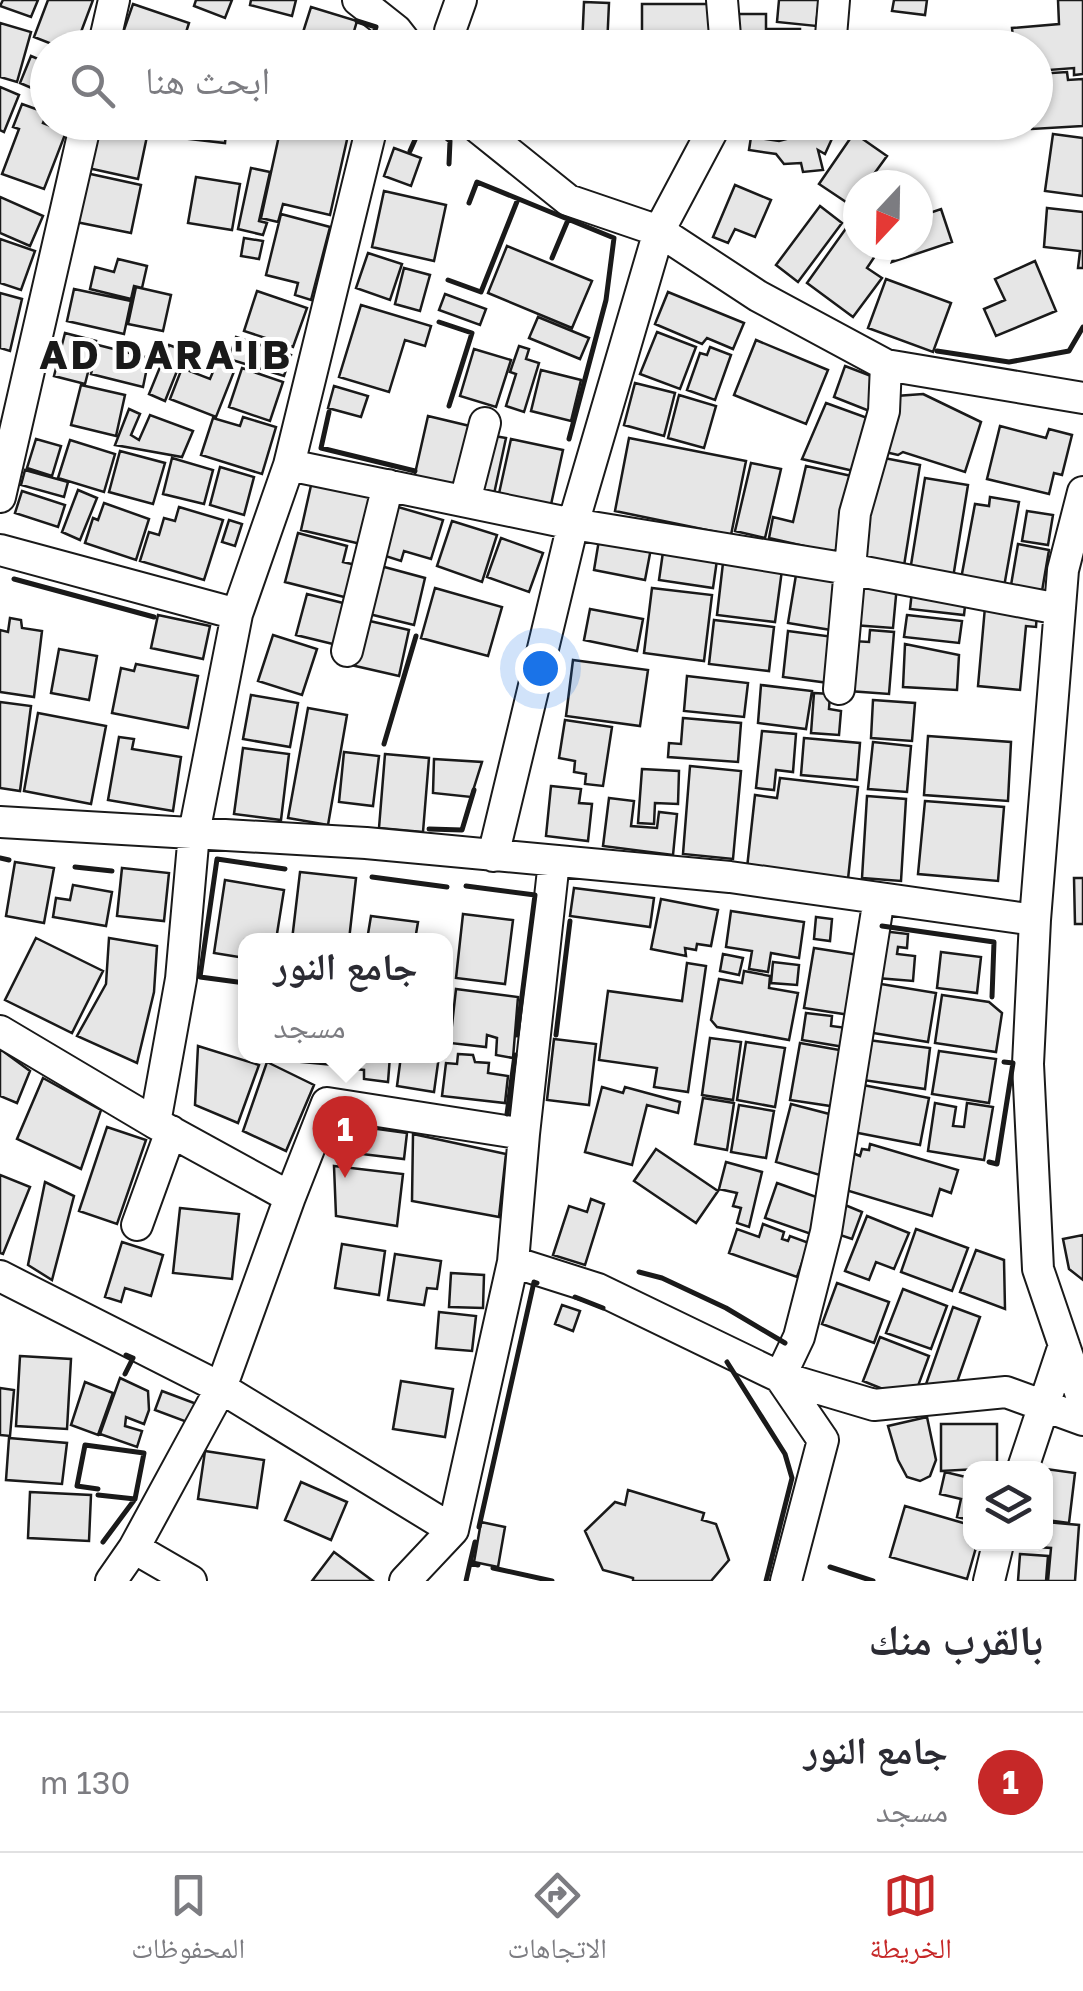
<!DOCTYPE html>
<html lang="ar">
<head>
<meta charset="utf-8">
<style>
  :root { --surface:#fff; --page:#f7f7f7; --text:#2b2b33; --muted:#7c7c81; --line:#e1e1e2; --accent:#c62828 }
  body { margin:0; font-family:"Golos Text","Noto Naskh Arabic",sans-serif; background:var(--page); color:var(--text); direction:rtl }
  .controls { position:absolute; right:30px; bottom:30px; display:grid; overflow:hidden; border-radius:20px; box-shadow:0 2px 8px #0004 }
  .controls button { width:90px; height:90px; display:grid; place-items:center; padding:0; border:0; border-bottom:2px solid var(--line); background:var(--surface); color:var(--text); font:50px sans-serif }
  .compass { position:absolute; left:843px; top:170px; width:90px; height:90px; border-radius:50%; background:var(--surface); box-shadow:0 2px 8px #0004; rotate:202deg }
  .you { position:absolute; left:540px; top:668px; width:35px; height:35px; margin:-25px; border:8px solid #fff; border-radius:50%; background:#1a73e8; box-shadow:0 0 0 15px #1a73e833 }
  .badge { display:grid; place-items:center; width:65px; height:65px; border-radius:50%; background:var(--accent); color:#fff; font-size:32px; font-weight:700 }
  .pin { position:absolute; translate:-50% -82px; filter:drop-shadow(0 2px 5px #0008) }
  .pin::after { content:''; position:absolute; top:52px; width:35px; height:30px; background:inherit; clip-path:polygon(0 0,100% 0,50% 100%) }
  .popup { position:absolute; left:238px; top:933px; width:215px; height:130px; box-sizing:border-box; display:grid; place-content:center; border-radius:20px; background:var(--surface); filter:drop-shadow(0 2px 8px #0005); font-size:32px; white-space:nowrap; color:var(--muted) }
  .popup b { font-size:38px; color:var(--text) }
  .popup::after { content:''; position:absolute; left:50%; top:100%; margin-left:-20px; border:20px solid transparent; border-top-color:var(--surface) }
  .list { margin:0; padding:0; list-style:none }
  h2 { display:flex; justify-content:space-between; align-items:center; height:130px; margin:0; padding:0 40px; font-size:42px }
  h2 small { font-size:32px; font-weight:400; color:var(--muted) }
  .list li { display:grid; grid-template-columns:65px 1fr auto; gap:30px; align-items:center; box-sizing:border-box; height:140px; padding:0 40px; border-top:2px solid var(--line) }
  .list b { display:block; font-size:38px; white-space:nowrap }
  .list p { margin:0; font-size:32px; white-space:nowrap; color:var(--muted) }
  .list em { font-size:32px; font-style:normal; color:var(--muted) }
  .icon { flex:none; width:55px; height:55px; fill:none; stroke:currentColor; stroke-width:2; stroke-linecap:round; stroke-linejoin:round }
  .map { position:relative; flex:none; width:1083px; height:1581px; overflow:hidden; direction:ltr }
  .search { position:absolute; background:var(--surface); box-shadow:0 2px 8px #0004; left:30px; right:30px; top:30px; height:110px; display:flex; align-items:center; gap:25px; box-sizing:border-box; padding:0 35px; border-radius:55px; color:var(--muted); font-size:38px }
  .sheet { height:270px; background:var(--surface) }
  nav { display:flex; justify-content:space-around; align-items:center; box-sizing:border-box; height:140px; border-top:2px solid var(--line); background:var(--surface); font-size:28px; color:var(--muted) }
  nav a { display:grid; justify-items:center; gap:5px }
  nav .on { color:var(--accent) }
  .map>svg:first-child { display:block }
  .building { fill:#e6e6e6; stroke:#1a1a1a; stroke-width:2.5 }
  .lines { fill:none; stroke-linecap:round; stroke-linejoin:round }
  .minor-casing { stroke:#1a1a1a; stroke-width:34 }
  .minor { stroke:#fff; stroke-width:30 }
  .wall { stroke:#1a1a1a; stroke-width:5 }
  .labels { text-anchor:middle; stroke-width:8; stroke-linejoin:round; paint-order:stroke }
  .district-label { font-size:40px; font-weight:bold; letter-spacing:2.5px; fill:#1a1a1a; stroke:#fff }
</style>
</head>
<body>
<div class="map">
<svg width="1083" height="1581" viewBox="0 0 1083 1581">
  <rect width="100%" height="100%" fill="#fff"/>
  <path class="building" d="M3,0h35l-7,17 -31,-11z
    M48,0h45l-18,48h-13l-28,-11z
    M196,0h36l-7,18 -31,-12z
    M251,0h45l-4,16 -42,-11z
    M779,0h40l-3,26 -39,-4z
    M894,0h33l-2,15 -33,-4z
    M1058,0h25v74l-9,1v-7l-38,3v-23h-22l-2,-20 47,-4z
    M584,2l25,1 -2,44 -25,-1z
    M133,4l56,19 -8,25 -63,-1z
    M642,4h70v44h-70z
    M311,7l46,14 -8,27h-51z
    M735,14h31v15h34v19h-39v-9h-25z
    M0,23l31,9 -14,50 -17,-5z
    M31,56l17,7v32l-28,-12z
    M1067,72l1,8 15,-1v47l-51,3v-7h4v-48z
    M0,87l19,8 -15,37 -4,-2z
    M22,104l25,9 -4,10 23,9 -22,57 -42,-15 17,-45 -6,-2z
    M98,122h52l-12,57 -50,-11z
    M182,122h45l-2,21 -45,-5z
    M282,122h69l-21,93 -47,-11 -5,18 -17,-4z
    M811,123l24,9 -10,22 -7,-4 5,20 -20,2 -2,-9 -17,1 -8,-10 -27,-4 2,-13 28,4 15,-4 1,-12z
    M854,133l33,23 -21,29h-8v12l-6,9 -33,-22z
    M1053,134l30,4v58l-38,-5z
    M394,148l27,10 -10,28 -27,-10z
    M251,168l19,4 -11,49 8,2 -4,12 -25,-6z
    M86,173l55,12 -10,48 -55,-11z
    M196,177l44,7 -8,46 -44,-7z
    M735,185l36,15 -16,37 -20,-8 -7,14 -15,-6z
    M384,191l62,14 -12,56 -62,-14z
    M0,197l43,19 -13,30 -30,-13z
    M820,206l22,17 -44,59 -22,-17z
    M1047,208l36,4v56h-5l2,-17 -36,-4z
    M941,209l11,33 -60,20 7,-17h19v-28z
    M281,214l49,13 -19,73 -16,-5 3,-12 -32,-8z
    M847,227l11,8v10h14l7,5 -12,18 15,10 -29,39 -46,-34z
    M244,238l19,3 -4,18 -18,-3z
    M0,239l35,12 -14,39 -21,-7z
    M507,246l85,35 -20,47 -84,-35z
    M368,253l34,11 -12,36 -34,-12z
    M118,259l29,7 -5,22 -8,-2 -3,13 -41,-10 5,-22 19,5z
    M1035,261l21,50 -60,25 -12,-27 21,-9 -10,-21z
    M404,268l26,7 -10,36 -25,-7z
    M886,279l65,24 -18,49 -65,-24z
    M136,287l35,8 -8,36 -35,-7z
    M74,289l57,12 -7,33 -57,-13z
    M257,291l50,17 -14,39 -49,-16z
    M668,292l76,31 -11,26 -26,-11 -5,6 -47,-20z
    M0,293l22,6 -12,52 -10,-3z
    M445,294l41,15 -6,16 -41,-15z
    M361,305l70,21 -6,20 -20,-6 -16,52 -50,-15z
    M538,317l51,21 -9,21 -51,-21z
    M657,332l39,15 -16,42 -40,-15z
    M65,333l31,8 -11,43 -31,-8z
    M236,337l55,18 -7,21 -55,-17z
    M756,340l72,30 -22,54 -72,-29z
    M98,345l51,13 -6,29 -52,-13z
    M169,345l16,6 -20,50 -16,-7z
    M519,346l10,3 -3,10 13,4 -15,49 -18,-6 10,-32 -6,-2z
    M710,347l21,8 -16,45 -28,-10 13,-37 7,2z
    M474,349l37,11 -15,47 -36,-11z
    M217,362l18,7 -19,48 -46,-18 12,-31 28,11z
    M845,366l34,13 -7,33 -38,-15z
    M242,368l41,14 -13,39 -41,-14z
    M541,370l40,10 -10,41 -40,-10z
    M635,383l40,10 -11,43 -40,-11z
    M81,385l44,10 -9,41 -45,-11z
    M334,386l34,10 -7,21 -33,-9z
    M923,394l58,28 -16,50 -62,-20 -5,3 -17,-4 15,-55z
    M679,395l37,11 -12,42 -36,-10z
    M826,403l47,17 -15,52 -56,-13z
    M129,409l11,5 -9,21 8,5 11,-25 43,16 -11,26 -67,-12z
    M428,416l46,11 -15,61 -45,-10z
    M243,417l33,10 -14,47 -61,-19 12,-37 27,8z
    M1000,426l46,12 3,-9 23,6 -10,40 -8,-2 -5,21 -62,-15z
    M489,435l17,3 -12,56 -17,-4z
    M629,438l117,23 -15,74 -116,-24z
    M36,439l25,7 -9,30 -25,-8z
    M511,439l52,11 -13,59 -52,-11z
    M70,440l45,14 -11,38 -46,-14z
    M120,451l45,12 -12,41 -44,-12z
    M879,457l41,8 -17,107 -44,-8z
    M172,458l41,12 -9,34 -41,-10z
    M751,463l30,6 -16,69 -30,-7z
    M806,466l50,11 -17,77 -70,-16 4,-21 20,5z
    M220,467l34,10 -10,38 -34,-10z
    M25,470l43,12 -4,15 -43,-12z
    M925,478l43,7 -15,93 -43,-7z
    M312,481l64,15 -11,49 -64,-15z
    M78,490l19,8 -17,42 -18,-8z
    M22,491l43,14 -7,22 -43,-14z
    M990,497l29,5 -15,85 -43,-8 14,-75 14,2z
    M104,503l45,16 -13,41 -51,-17 8,-25 5,2z
    M391,505l52,15 -12,39 -27,-8 -3,10 -25,-8z
    M179,507l44,13 -19,60 -64,-19 9,-29 10,3 5,-17 11,3z
    M1027,511l26,4 -5,30 -26,-4z
    M229,520l13,4 -7,22 -13,-4z
    M452,521l45,14 -15,47 -45,-16z
    M298,533l49,13 -4,16 13,3 -8,33 -63,-16z
    M600,534l52,9 -7,37 -51,-10z
    M501,538l42,15 -14,39 -42,-15z
    M1018,544l31,6 -8,47 -31,-6z
    M664,545l54,8 -5,35 -54,-8z
    M723,563l59,7 -7,52 -58,-7z
    M377,565l48,13 -11,47 -49,-12z
    M796,575l42,7 -7,48 -43,-7z
    M856,581l41,4 -4,43 -40,-3z
    M435,588l67,19 -14,49 -67,-18z
    M652,588l60,7 -8,66 -60,-8z
    M912,591l54,6 -2,18 -54,-6z
    M307,594l44,11 -10,41 -45,-11z
    M985,607l52,5 -1,15 -10,-1 -6,64 -42,-4z
    M590,609l53,10 -6,32 -53,-11z
    M158,615l52,11 -7,33 -52,-11z
    M907,615l55,6 -3,22 -55,-6z
    M10,618l11,2 1,8 20,3 -8,66 -34,-5v-62l8,2z
    M361,619l48,11 -10,46 -48,-11z
    M714,620l60,7 -5,44 -60,-7z
    M870,630l24,2 -5,62 -40,-3 4,-50 16,1z
    M788,631l46,6 -5,46 -46,-6z
    M273,635l44,14 -15,46 -44,-14z
    M905,644l54,11 -2,35 -54,-3z
    M59,649l38,7 -8,44 -38,-7z
    M573,660l75,10 -8,56 -74,-10z
    M136,664l62,12 -10,52 -76,-15 9,-45 13,3z
    M687,676l61,7 -4,34 -60,-6z
    M761,685l51,6 -6,38 -48,-6z
    M814,693l16,1 -1,15 12,2 -2,24 -28,-2z
    M251,695l47,8 -8,44 -47,-8z
    M873,700l42,3 -3,38 -41,-3z
    M0,702l31,4 -11,85 -20,-3z
    M308,708l39,7 -19,110 -40,-7z
    M38,713l68,13 -15,78 -67,-13z
    M683,718l58,5 -3,39 -70,-5 1,-14 12,1z
    M565,720l47,7 -9,59 -18,-2 1,-10 -12,-2 1,-11 -16,-3z
    M762,731l34,3 -3,38 -17,-2 -2,20 -18,-2z
    M928,736l83,6 -3,59 -84,-6z
    M119,737l15,2 -2,10 49,8 -8,54 -65,-11z
    M804,738l56,5 -3,37 -56,-5z
    M873,742l38,4 -4,46 -39,-3z
    M243,748l46,6 -8,66 -47,-6z
    M344,752l35,4 -6,50 -34,-4z
    M385,754l44,4 -6,74 -44,-4z
    M434,759l48,3 -11,35 -38,-4z
    M690,766l51,5 -8,88 -50,-5z
    M642,769l37,2 -1,33 -23,-1 -1,21 -16,-1z
    M780,778l78,9 -10,92 -101,-11 8,-73 22,3z
    M551,786l30,3 -2,14 13,1 -4,37 -42,-5z
    M867,796l39,3 -5,82 -39,-3z
    M609,798l25,3 -3,25 26,2 2,-16 18,2 -4,41 -70,-9z
    M925,801l79,6 -6,74 -80,-7z
    M15,862l39,6 -10,55 -38,-7z
    M122,868l47,5 -5,48 -47,-5z
    M300,872l56,6 -7,62h-57z
    M1074,878h9v46h-8z
    M225,880l59,10 -8,50h-31v18l-31,-5z
    M73,885l39,7 -6,34 -53,-9 3,-19 14,2z
    M574,888l80,10 -4,29 -80,-11z
    M661,899l57,11 -7,36 -14,-2 -1,6 -11,-2 1,8 -35,-7z
    M731,911l73,11 -5,36 -28,-5 -3,19 -19,-3 3,-18 -26,-4z
    M463,914l50,6 -8,64 -49,-6z
    M371,916l47,6 -3,18h-48z
    M816,917l16,2 -2,22 -16,-2z
    M882,931l26,3 -1,14 -9,-1 -1,7 18,2 -2,25 -36,-3z
    M36,938l67,33 -31,62 -67,-33z
    M109,938l48,8 -3,46 -17,71 -60,-27 29,-52z
    M814,948l45,7 -9,60 -46,-7z
    M941,952l40,5 -4,36 -40,-5z
    M723,954l20,4 -4,17 -19,-4z
    M773,962l26,3 -2,20 -26,-2z
    M687,963l19,3 -18,126 -34,-5 3,-19 -58,-8 9,-69 74,10z
    M744,971l26,5 -1,12 29,5 -9,47 -72,-13 -6,-7 8,-41 23,4z
    M875,983l61,10 -8,49 -61,-10z
    M456,989l62,8 -5,61 -17,-3 1,-17 -10,-3 -1,12 -36,-4z
    M942,995l47,7 13,11 -6,39 -61,-9z
    M806,1013l26,3 -1,10 16,2 -3,19 -42,-7z
    M710,1038l31,4 -8,58 -31,-5z
    M554,1039l42,5 -7,61 -42,-5z
    M868,1040l62,8 -5,41 -62,-9z
    M746,1042l39,6 -10,59 -38,-7z
    M800,1043l45,8 -8,56 -47,-7z
    M198,1046l61,19 -21,58 -43,-18z
    M0,1049l30,22 -13,32 -17,-7z
    M939,1051l57,8 -7,44 -57,-9z
    M458,1054l15,1 2,7 14,1 -1,10 20,3 -3,27 -63,-7 4,-33 11,1z
    M291,1056h43l-1,9 -43,-4z
    M346,1056h44l-2,26 -24,-3v-9l-19,-2z
    M401,1056h38l-5,36 -37,-6z
    M267,1062l47,23 -28,66 -43,-20z
    M43,1078l58,32 -20,59 -64,-30z
    M863,1085l66,13 -9,47 -67,-13z
    M602,1087l21,6 2,-6 55,15 -2,11 -31,-8 -15,60 -47,-13z
    M703,1098l31,5 -7,47 -32,-6z
    M935,1103l21,4 -3,19 11,1 3,-24 26,4 -9,53 -56,-9z
    M791,1104l46,12 -14,60 -47,-14z
    M739,1105l35,6 -8,47 -35,-6z
    M348,1125l59,8 -3,26 -59,-7z
    M107,1127l39,13 -29,84 -38,-13z
    M413,1134l93,20 -7,63 -87,-16z
    M870,1144l88,26 -7,23 -11,-4 -8,27 -93,-28 11,-36 10,4 2,-7 7,1z
    M656,1149l62,42 -22,32 -62,-42z
    M726,1162l36,10 -13,55 -12,-4 4,-15 -8,-2 4,-13 -18,-4z
    M334,1166l69,8 -6,52 -61,-10z
    M0,1175l30,12 -27,67 -3,-1z
    M45,1182l29,14 -22,84 -24,-15z
    M777,1183l45,16 -11,35 -46,-16z
    M591,1199l13,5 -19,61 -32,-10 16,-49 18,6z
    M845,1205l17,7 -10,27 -18,-6z
    M180,1208l59,6 -7,65 -59,-6z
    M867,1216l42,17 -15,36 -18,-7 -7,18 -24,-9z
    M763,1224l21,8 -2,7 6,2 2,-5 19,7 -12,34 -68,-24 8,-24 22,8z
    M916,1229l52,19 -16,43 -51,-19z
    M1083,1235v45l-14,-11 -6,-30z
    M122,1242l41,13 -12,41 -26,-8 -4,14 -16,-5z
    M342,1244l43,7 -6,44 -44,-7z
    M976,1250l28,10 1,49 -45,-17z
    M395,1254l46,7 -4,28 -10,-1 -3,17 -36,-5z
    M451,1273l33,2 -1,33 -34,-1z
    M837,1283l52,19 -15,41 -52,-19z
    M903,1289l44,17 -16,43 -45,-16z
    M562,1305l18,6 -7,20 -18,-7z
    M953,1307l27,10 -25,71 -30,-1z
    M439,1312l37,4 -4,35 -36,-3z
    M880,1337l49,19 -11,30 -18,10 -37,-15z
    M20,1356l51,3 -4,70 -51,-3z
    M120,1378l28,13 1,19 -5,14 -18,-7 -1,9 17,5 -5,16 -37,-13z
    M401,1381l52,8 -8,48 -52,-8z
    M85,1382l28,11 -15,42 -27,-10z
    M0,1388l14,2 -4,46 -10,-1z
    M162,1391l40,15 -7,19 -40,-15z
    M927,1417l9,43 -6,16 -10,5 -13,-4 -9,-17 -10,-34z
    M941,1424h56v44l-56,3z
    M9,1438l58,5 -5,41 -56,-4z
    M205,1451l59,9 -7,48 -59,-9z
    M1046,1469l29,4 -6,50 -23,-3z
    M945,1472l25,6v42l-13,-3 4,-18 -21,-5z
    M301,1482l46,20 -16,38 -46,-20z
    M628,1490l76,23 -2,7 14,4 13,36 -18,21h-78v-3l-30,-8 -18,-39 30,-29 10,3z
    M30,1492l61,3 -2,46 -61,-3z
    M905,1506l65,19v19h7l-10,35 -77,-22z
    M481,1522l24,5 -7,40 -24,-5z
    M1046,1522l33,3 -4,56h-27l3,-33 -30,-2 1,-2h24z
    M334,1552l39,29h-61z
    M1020,1554l28,2 -2,25h-28z"/>
  <g class="lines">
    <g class="minor-casing">
      <path id="minor" d="M358,0l38,30 14,18
        M722,0l4,48
        M103,48l11,-48
        M450,48v-17l11,-31
        M830,48l4,-48
        M471,122l97,78 91,31 99,65 128,69 197,33
        M289,465l84,-343
        M1083,492l-20,78 -28,350 -7,144 10,205 45,132
        M0,497l86,-375
        M465,501l20,-78
        M0,550l237,64
        M347,651l41,-166
        M839,689l16,-176 29,-102 2,-46
        M0,822l366,21 364,34 305,43
        M493,856l80,-332 86,-293 58,-109
        M879,898l-53,334 -27,105 -19,40 94,28 132,-13 77,28
        M0,1031l155,92 26,-144 13,-146 43,-219 52,-149 284,59 276,45 210,40
        M155,1123l135,74 37,-94 197,31 30,-273
        M137,1225l34,-94
        M513,1262l85,27 182,88 43,63 -37,141
        M0,1276l221,112 232,142
        M1023,1468l41,-123
        M134,1548l57,33
        M111,1581l23,-33 87,-160 69,-191
        M405,1581l48,-51 60,-268 11,-128
        M989,1581l9,-37"/>
    </g>
    <use href="#minor" class="minor"/>
    <path class="wall" d="M357,21l19,6 -7,21
      M410,151l8,-18 19,-3 13,11 -1,23
      M469,203l8,-21 137,56 -8,62 -37,139
      M552,258l16,-38
      M448,280l33,12 37,-93
      M439,322l33,11 -23,73
      M937,351l72,11 60,-11 14,-24
      M329,412l-8,36 94,23
      M14,579l140,38
      M384,744l32,-108
      M429,829l33,1 12,-40
      M0,858l9,2
      M75,867l37,4
      M372,877l75,10
      M466,886l69,9 -18,140
      M882,926l112,16 -2,55
      M245,983l-45,-6 17,-118 68,10
      M556,1035l14,-114
      M507,1114l8,-59
      M989,1162l8,2 16,-101 -9,-1
      M639,1272l23,6 64,30 59,35
      M575,1297l28,11
      M727,1362l58,92 7,24 -26,103
      M125,1374l8,-16 -7,-3
      M98,1489l-21,-3 8,-41 59,8 -9,46
      M98,1495l37,4 -32,43
      M479,1527l55,-245 3,1
      M475,1542l-5,21 8,2
      M830,1567l43,14
      M493,1568l59,13
      M466,1581l4,-18"/>
  </g>
  <g class="labels">
    <g class="district-label">
      <text x="166" y="369">AD DARA'IB</text>
    </g>
  </g>
</svg>
<div class="controls">
<button><svg class="icon" aria-label="layers" viewBox="0 0 24 24"><path d="M12 4l9 5-9 5-9-5zM3 14l9 5 9-5"/></svg></button>
</div>
<svg class="compass" viewBox="-18 -18 36 36"><path d="M0-13l5 13h-10z" fill="#e53935"/><path d="M0 13l5-13h-10z" fill="#7c7c81"/></svg>
<div class="you"></div>
<div class="pin badge" style="left:345px;top:1178px">1</div>
<div class="popup"><b>جامع النور</b>مسجد</div>
<div class="search"><svg class="icon" aria-label="search" viewBox="0 0 24 24"><circle cx="10" cy="10" r="6"/><path d="M15 15l6 6"/></svg>ابحث هنا</div>
</div>
<section class="sheet">
<h2>بالقرب منك<small></small></h2>
<ul class="list">
<li><span class="badge">1</span><div><b>جامع النور</b><p>مسجد</p></div><em>130 m</em></li>
</ul>
</section>
<nav>
<a class="on"><svg class="icon" aria-label="map" viewBox="0 0 24 24"><path d="M3 6l6-2 6 2 6-2v14l-6 2-6-2-6 2zM9 4v14M15 6v14"/></svg>الخريطة</a>
<a><svg class="icon" aria-label="directions" viewBox="0 0 24 24"><path d="M12 3l9 9-9 9-9-9zM9 14v-3h6M13 9l2 2-2 2"/></svg>الاتجاهات</a>
<a><svg class="icon" aria-label="saved" viewBox="0 0 24 24"><path d="M7 4h10v16l-5-4-5 4z"/></svg>المحفوظات</a>
</nav>
</body>
</html>
